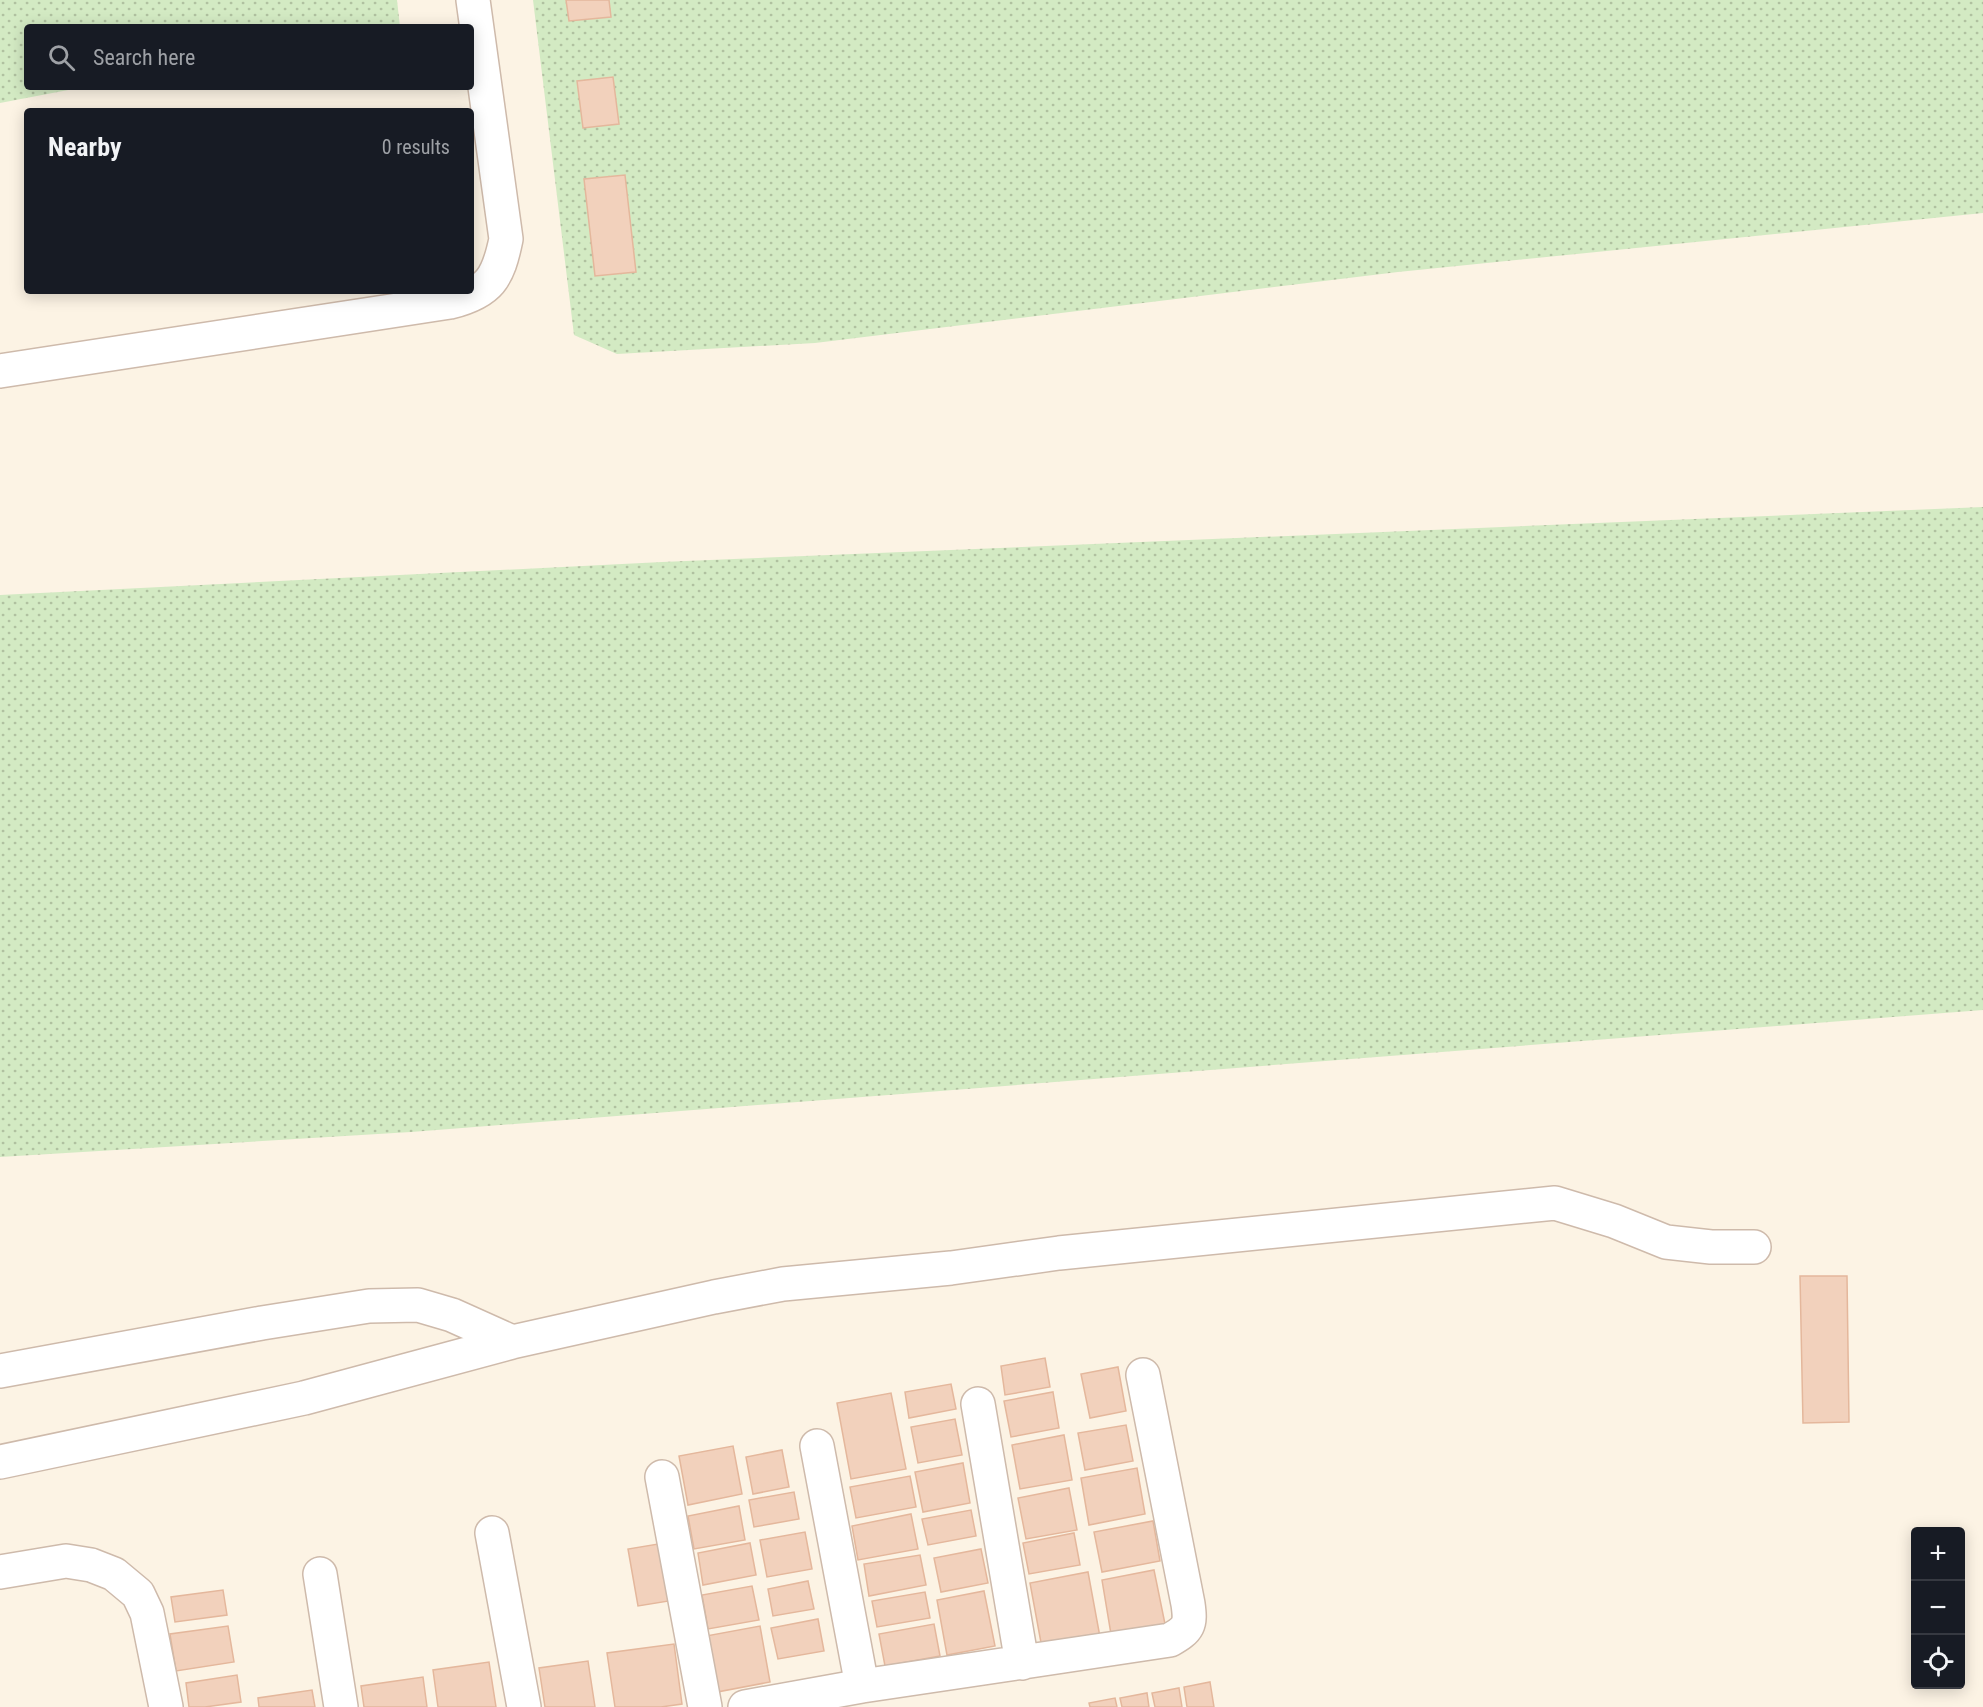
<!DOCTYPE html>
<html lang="en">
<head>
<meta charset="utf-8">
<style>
  :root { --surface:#171b24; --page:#242831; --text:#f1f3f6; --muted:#9ea1a6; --line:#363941 }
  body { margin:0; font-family:"Roboto Condensed",sans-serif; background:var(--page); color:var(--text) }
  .controls { position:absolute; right:18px; bottom:18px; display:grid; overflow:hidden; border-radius:6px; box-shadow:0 3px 15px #0003 }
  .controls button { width:54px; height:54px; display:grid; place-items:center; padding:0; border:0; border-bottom:2px solid var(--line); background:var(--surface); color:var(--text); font:30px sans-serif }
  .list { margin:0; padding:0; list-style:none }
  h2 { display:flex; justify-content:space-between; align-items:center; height:78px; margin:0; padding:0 24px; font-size:26px }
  h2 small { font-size:20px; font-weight:400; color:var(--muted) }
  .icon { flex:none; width:33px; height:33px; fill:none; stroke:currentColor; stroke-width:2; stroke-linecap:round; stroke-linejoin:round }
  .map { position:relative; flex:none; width:1983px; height:1707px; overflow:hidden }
  .search { position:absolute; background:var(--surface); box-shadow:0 3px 15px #0003; left:24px; top:24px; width:450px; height:66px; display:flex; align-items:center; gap:15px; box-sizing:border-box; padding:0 21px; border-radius:6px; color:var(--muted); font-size:22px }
  .panel { position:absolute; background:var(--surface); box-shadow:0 3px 15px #0003; left:24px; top:108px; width:450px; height:186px; border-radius:6px }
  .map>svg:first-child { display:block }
  .grass { fill:url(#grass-dots) }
  .building { fill:#f2d1bc; stroke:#e4b79c; stroke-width:1.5 }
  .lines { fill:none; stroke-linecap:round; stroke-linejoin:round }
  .minor-casing { stroke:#cebaab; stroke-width:36 }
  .minor { stroke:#fff; stroke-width:33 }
</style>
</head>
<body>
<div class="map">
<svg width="1983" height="1707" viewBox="0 0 1983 1707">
  <defs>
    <pattern id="grass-dots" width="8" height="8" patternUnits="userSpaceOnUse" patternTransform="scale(1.5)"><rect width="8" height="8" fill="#d3eac3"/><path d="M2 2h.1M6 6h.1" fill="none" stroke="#b0c1a0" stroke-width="1.8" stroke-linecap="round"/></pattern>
  </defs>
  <rect width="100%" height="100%" fill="#fcf3e4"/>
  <path class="grass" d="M0,0h397l3,27h-373v60h57l-84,16z
    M533,0h1450v213l-585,59 -583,71 -198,11 -43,-19z
    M1983,507v503l-1572,122 -411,25v-562l662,-33z"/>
  <path class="building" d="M566,0h43l2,17 -42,4z
    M613,77l6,47 -36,4 -6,-47z
    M625,175l11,97 -41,4 -11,-97z
    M1800,1276h47l2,146 -46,1z
    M1045,1358l5,29 -45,8 -4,-29z
    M1118,1367l8,44 -36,7 -9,-44z
    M951,1384l5,25 -47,9 -4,-26z
    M1053,1392l6,36 -48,9 -7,-36z
    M891,1393l15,76 -55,10 -14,-76z
    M955,1419l7,36 -44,8 -7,-36z
    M1126,1425l7,36 -48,9 -7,-37z
    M1064,1435l8,45 -52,9 -8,-44z
    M733,1446l9,48 -54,11 -9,-49z
    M782,1450l7,37 -36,7 -7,-37z
    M963,1463l7,40 -47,9 -8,-40z
    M1137,1468l8,46 -56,11 -8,-47z
    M910,1476l6,31 -60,11 -6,-31z
    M1069,1488l8,42 -51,9 -8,-41z
    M794,1492l5,27 -45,8 -5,-27z
    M739,1506l6,34 -51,9 -6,-33z
    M971,1510l5,26 -48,9 -6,-26z
    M911,1514l7,35 -60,11 -6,-34z
    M1153,1521l7,40 -58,11 -8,-40z
    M805,1532l7,37 -45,8 -7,-37z
    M1074,1533l6,32 -51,9 -6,-31z
    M664,1543l11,57 -37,6 -10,-57z
    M750,1543l6,32 -53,10 -5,-32z
    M981,1549l7,34 -47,9 -7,-34z
    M920,1555l6,30 -57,11 -5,-32z
    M1154,1570l11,54 -54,10 -9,-54z
    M1088,1572l12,65 -58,11 -12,-65z
    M808,1581l6,28 -41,7 -5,-27z
    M752,1586l7,34 -51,9 -6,-34z
    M223,1590l4,25 -52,7 -4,-25z
    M984,1591l11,55 -48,9 -10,-55z
    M925,1592l5,26 -53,9 -5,-26z
    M818,1619l6,32 -46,8 -7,-31z
    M934,1624l6,32 -55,10 -6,-32z
    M228,1626l6,36 -58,9 -6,-37z
    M760,1626l10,56 -53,10 -11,-56z
    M674,1644l8,60 -21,3h-46l-8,-54z
    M588,1661l7,46h-50l-6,-39z
    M489,1662l7,45h-58l-5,-37z
    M237,1675l4,27 -36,5h-16l-3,-24z
    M423,1677l4,30h-63l-3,-21z
    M1210,1682l4,25h-27l-3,-20z
    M1179,1688l3,19h-27l-3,-14z
    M312,1690l3,17h-56l-1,-9z
    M1147,1693l2,14h-27l-2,-9z
    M1115,1698l2,9h-27l-1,-4z"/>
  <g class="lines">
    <g class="minor-casing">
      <path id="minor" d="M0,371l450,-69c40,-10 48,-24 56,-63l-33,-239
        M0,1371l262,-48 107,-17 49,-1 34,10 60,27
        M978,1404l44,259
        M817,1446l45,240
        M0,1462l304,-64 208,-56 202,-45 69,-13 168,-16 108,-15 496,-50 59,18 52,21 45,5h43
        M662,1477l43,230
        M492,1533l32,174
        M0,1572l66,-11 25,4 23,9 24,20 9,19 19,94
        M320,1574l21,133
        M745,1707l117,-21 308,-46c19,-11 21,-15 18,-36l-45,-229"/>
    </g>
    <use href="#minor" class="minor"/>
  </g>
</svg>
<div class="controls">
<button>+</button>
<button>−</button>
<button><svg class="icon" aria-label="locate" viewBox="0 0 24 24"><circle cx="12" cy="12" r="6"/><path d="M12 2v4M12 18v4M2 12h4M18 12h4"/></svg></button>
</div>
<div class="search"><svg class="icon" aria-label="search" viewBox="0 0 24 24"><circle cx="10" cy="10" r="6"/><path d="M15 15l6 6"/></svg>Search here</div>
<section class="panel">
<h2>Nearby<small>0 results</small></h2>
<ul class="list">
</ul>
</section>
</div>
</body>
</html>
